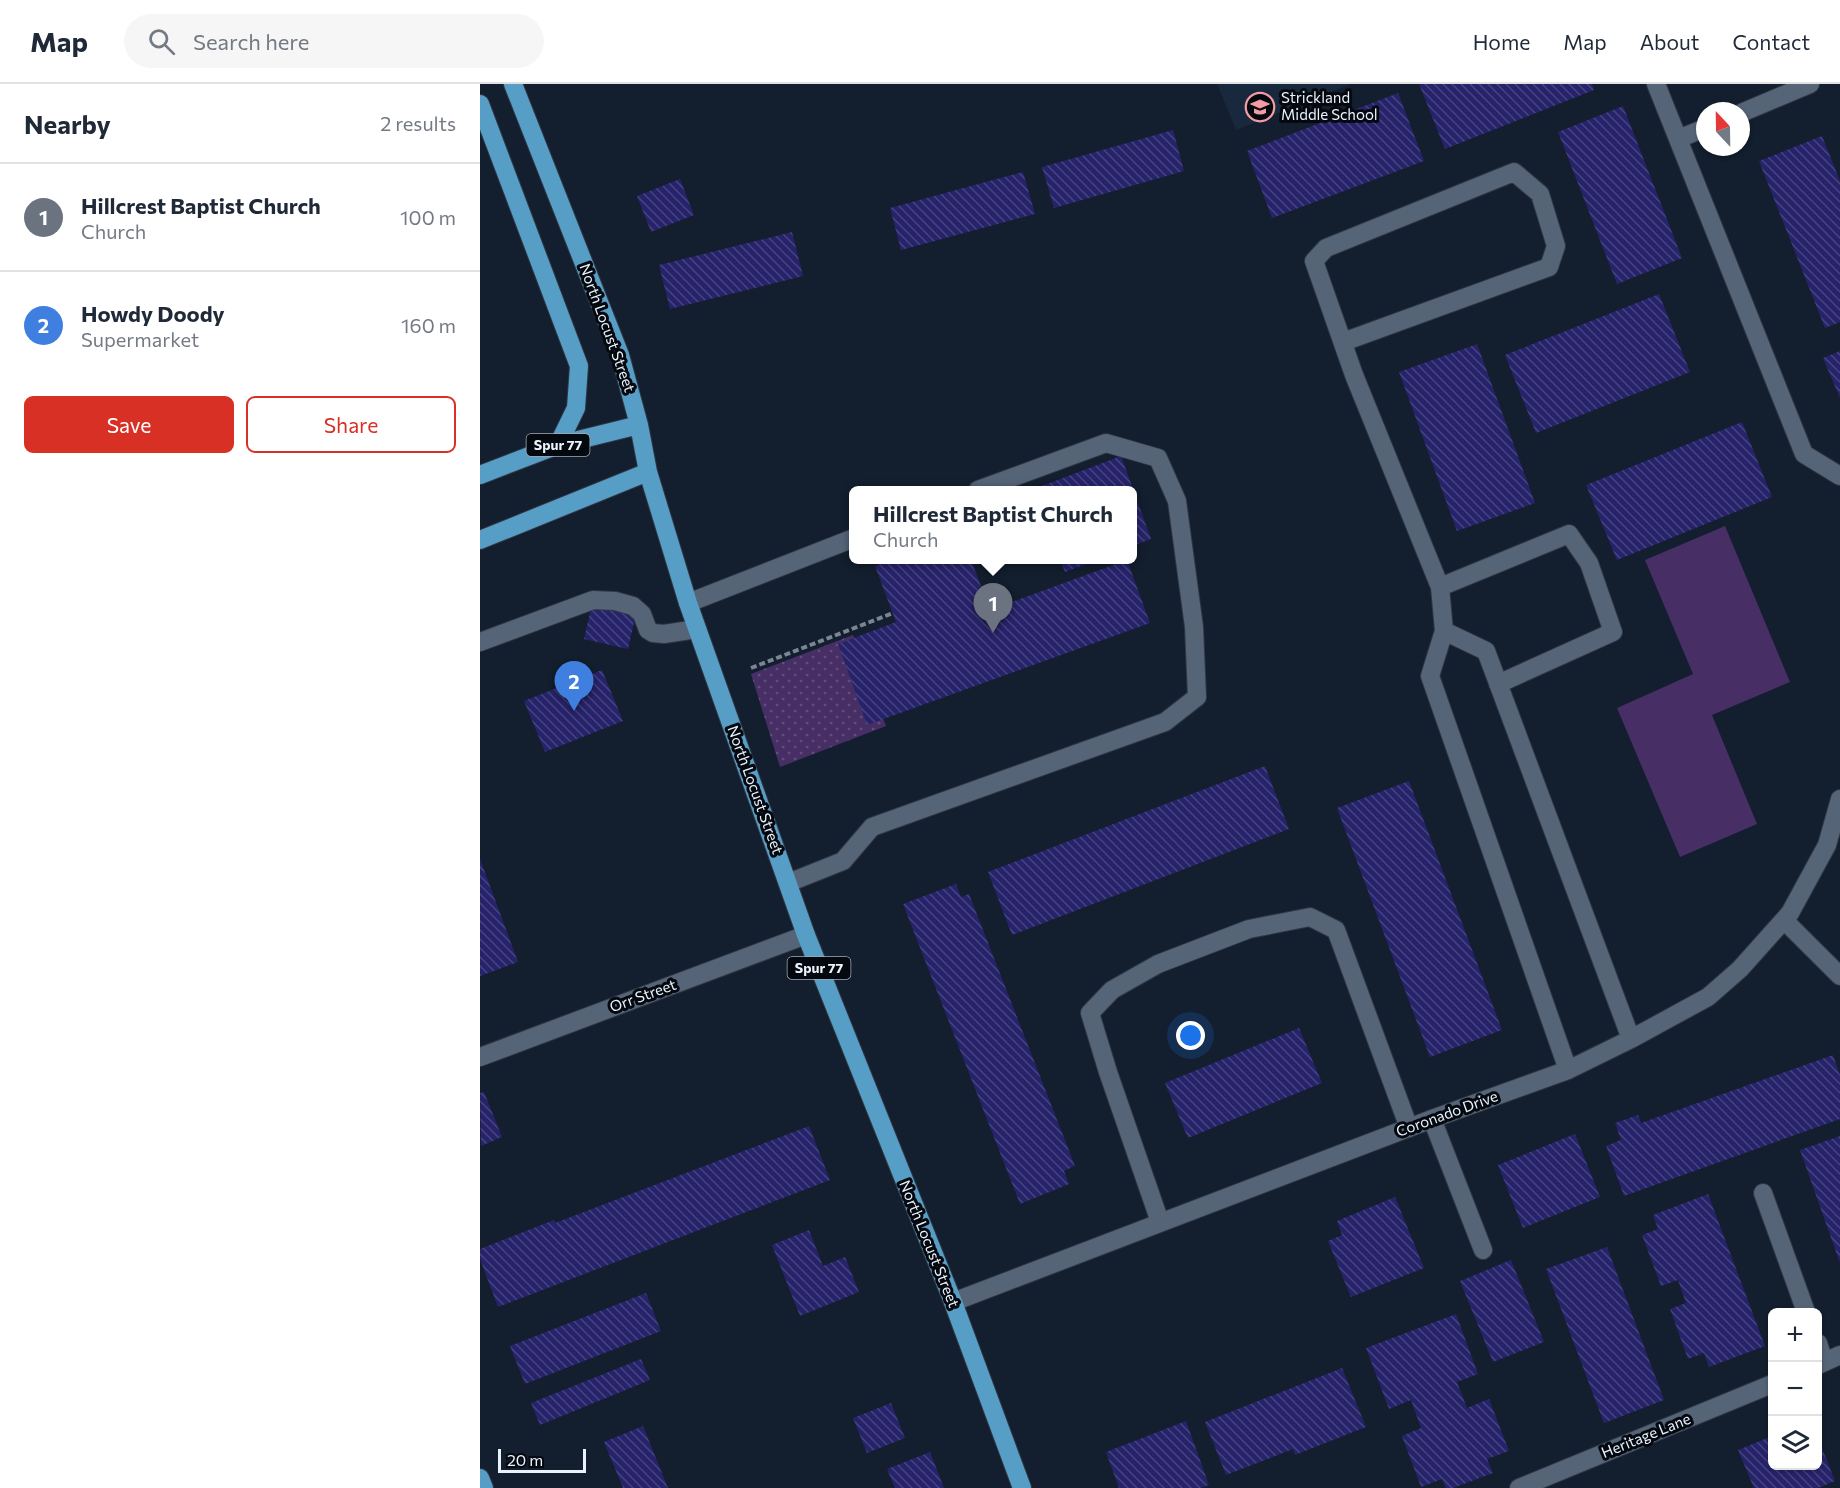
<!DOCTYPE html>
<html lang="en">
<head>
<meta charset="utf-8">
<style>
  :root { --surface:#fff; --page:#f6f6f7; --text:#1f2937; --muted:#747a83; --line:#e0e1e3; --accent:#d93025 }
  body { margin:0; font-family:Commissioner,sans-serif; background:var(--page); color:var(--text) }
  .controls { position:absolute; right:18px; bottom:18px; display:grid; overflow:hidden; border-radius:9px; box-shadow:0 2px 4px #0004 }
  .controls button { width:54px; height:54px; display:grid; place-items:center; padding:0; border:0; border-bottom:2px solid var(--line); background:var(--surface); color:var(--text); font:30px sans-serif }
  .compass { position:absolute; left:1216px; top:18px; width:54px; height:54px; border-radius:50%; background:var(--surface); box-shadow:0 2px 4px #0004; rotate:338deg }
  .scale { position:absolute; left:18px; bottom:15px; width:88px; box-sizing:border-box; padding-left:6px; border:3px solid #eaf2fd; border-top:0; font-size:16px; line-height:21px; white-space:nowrap; color:#eaf2fd; -webkit-text-stroke:4px #04080f; paint-order:stroke }
  .you { position:absolute; left:711px; top:952px; width:21px; height:21px; margin:-15px; border:4px solid #fff; border-radius:50%; background:#1a73e8; box-shadow:0 0 0 9px #1a73e833 }
  .badge { display:grid; place-items:center; width:39px; height:39px; border-radius:50%; background:var(--accent); color:#fff; font-size:20px; font-weight:700 }
  .pin { position:absolute; translate:-50% -50px; filter:drop-shadow(0 2px 3px #0008) }
  .pin::after { content:''; position:absolute; top:32px; width:21px; height:18px; background:inherit; clip-path:polygon(0 0,100% 0,50% 100%) }
  .popup { position:absolute; left:369px; top:402px; width:288px; height:78px; box-sizing:border-box; display:grid; place-content:center; border-radius:9px; background:var(--surface); filter:drop-shadow(0 2px 4px #0005); font-size:20px; white-space:nowrap; color:var(--muted) }
  .popup b { font-size:22px; color:var(--text) }
  .popup::after { content:''; position:absolute; left:50%; top:100%; margin-left:-12px; border:12px solid transparent; border-top-color:var(--surface) }
  .list { margin:0; padding:0; list-style:none }
  h2 { display:flex; justify-content:space-between; align-items:center; height:78px; margin:0; padding:0 24px; font-size:26px }
  h2 small { font-size:20px; font-weight:400; color:var(--muted) }
  .list li { display:grid; grid-template-columns:39px 1fr auto; gap:18px; align-items:center; box-sizing:border-box; height:108px; padding:0 24px; border-top:2px solid var(--line) }
  .list b { display:block; font-size:22px; white-space:nowrap }
  .list p { margin:0; font-size:20px; white-space:nowrap; color:var(--muted) }
  .list em { font-size:20px; font-style:normal; color:var(--muted) }
  .actions { display:flex; gap:12px; padding:18px 24px }
  .actions a { flex:1; padding:14px 0; border:2px solid var(--accent); border-radius:9px; text-align:center; font-size:21px; color:var(--accent) }
  .actions .main { background:var(--accent); color:#fff }
  .icon { flex:none; width:33px; height:33px; fill:none; stroke:currentColor; stroke-width:2; stroke-linecap:round; stroke-linejoin:round }
  .map { position:relative; flex:none; width:1360px; height:1404px; overflow:hidden }
  header { display:flex; align-items:center; gap:36px; box-sizing:border-box; height:84px; padding:0 30px; background:var(--surface); border-bottom:2px solid var(--line) }
  header strong { font-size:28px }
  nav { display:flex; gap:33px; margin-inline-start:auto; font-size:21px }
  .search { width:420px; height:54px; background:var(--page); display:flex; align-items:center; gap:15px; box-sizing:border-box; padding:0 21px; border-radius:33px; color:var(--muted); font-size:22px }
  main { display:flex }
  aside { flex:1; background:var(--surface) }
  .map>svg:first-child { display:block }
  .built { fill:#18283d }
  .grass { fill:url(#grass-dots) }
  .garden { fill:#472f65 }
  .building { fill:url(#building-back-hatch) }
  .lines { fill:none; stroke-linecap:round; stroke-linejoin:round }
  .minor-casing { stroke:#303744; stroke-width:20 }
  .major-casing { stroke:#303744; stroke-width:20 }
  .path { stroke:#7b8592; stroke-width:4; stroke-dasharray:6 3; stroke-linecap:butt }
  .minor { stroke:#556477; stroke-width:18 }
  .major { stroke:#579ec6; stroke-width:18 }
  .labels { text-anchor:middle; stroke-width:6; stroke-linejoin:round; paint-order:stroke }
  .shield { fill:#04080f; stroke:#a5acb6; stroke-width:1.5 }
  .shield-label { font-size:14px; font-weight:bold; fill:#eaf2fd }
  .poi-label { font-size:15px; fill:#eaf2fd; stroke:#04080f; text-anchor:start }
  .street-label { font-size:15px; fill:#eaf2fd; stroke:#04080f }
</style>
</head>
<body>
<header>
<strong>Map</strong>
<div class="search"><svg class="icon" aria-label="search" viewBox="0 0 24 24"><circle cx="10" cy="10" r="6"/><path d="M15 15l6 6"/></svg>Search here</div>
<nav><a>Home</a><a>Map</a><a>About</a><a>Contact</a></nav>
</header>
<main>
<aside>
<h2>Nearby<small>2 results</small></h2>
<ul class="list">
<li><span class="badge" style="background:#6b7280">1</span><div><b>Hillcrest Baptist Church</b><p>Church</p></div><em>100 m</em></li>
<li><span class="badge" style="background:#3f7fe0">2</span><div><b>Howdy Doody</b><p>Supermarket</p></div><em>160 m</em></li>
</ul>
<div class="actions"><a class="main">Save</a><a>Share</a></div>
</aside>
<div class="map">
<svg width="1360" height="1404" viewBox="0 0 1360 1404">
  <defs>
    <pattern id="grass-dots" width="8" height="8" patternUnits="userSpaceOnUse" patternTransform="scale(1.5)"><rect width="8" height="8" fill="#472f65"/><path d="M2 2h.1M6 6h.1" fill="none" stroke="#624e7c" stroke-width="1.8" stroke-linecap="round"/></pattern>
    <pattern id="building-back-hatch" width="6" height="6" patternUnits="userSpaceOnUse" patternTransform="scale(1.5)"><rect width="6" height="6" fill="#27236b"/><path d="M-1 5l2 2M0 0l6 6M5-1l2 2" fill="none" stroke="#464381"/></pattern>
  </defs>
  <rect width="100%" height="100%" fill="#131e2e"/>
  <path class="built" d="M737,0h134l-115,46z"/>
  <path class="grass" d="M373,551l33,91 -106,41 -29,-93z"/>
  <path class="garden" d="M1245,442l65,156 -78,33 45,109 -77,33 -63,-149 76,-34 -48,-114z"/>
  <path class="building" d="M939,0h173l2,6 -149,59z
    M918,9l26,68 -152,57 -25,-67z
    M1143,22l59,152 -65,26 -59,-152z
    M693,46l11,41 -130,37 -12,-41z
    M1342,52l18,45v141l-15,6 -66,-167z
    M543,88l12,42 -134,36 -11,-42z
    M200,95l14,36 -43,17 -14,-36z
    M312,148l11,44 -133,33 -11,-44z
    M1179,210l31,78 -154,61 -31,-78z
    M997,260l58,159 -78,28 -58,-159z
    M1360,267v47l-17,-40z
    M1262,338l30,75 -155,63 -31,-75z
    M641,372l30,83 -19,7v-56h-98v-1z
    M413,476h78l19,50 137,-50 23,63 -283,102 -29,-81 58,-22 -21,-56z
    M580,476h37l-32,12z
    M112,520l44,10 -8,35 -44,-10z
    M122,586l21,51 -78,31 -21,-51z
    M785,682l24,63 -277,106 -24,-63z
    M929,697l93,249 -72,27 -93,-249z
    M0,775l38,103 -38,14z
    M476,800l5,13 8,-3 106,272 -11,5 5,13 -49,20 -117,-300z
    M819,944l23,55 -134,55 -23,-55z
    M1353,971l7,20v44l-216,77 -18,-50 15,-6 -6,-17 23,-8 3,8z
    M4,1008l18,45 -21,9 -1,-53z
    M329,1042l21,54 -332,127 -18,-48v-10l74,-29 1,3z
    M1095,1050l25,63 -77,31 -25,-63z
    M1360,1052v127l-40,-113z
    M1228,1110l57,152 -56,21 -5,-14 -16,6 -18,-50 16,-6 -8,-23 -17,6 -19,-51 16,-6 -5,-14z
    M915,1113l29,71 -73,29 -23,-56 14,-6 -5,-14z
    M329,1146l14,36 22,-9 14,35 -59,24 -28,-71z
    M1127,1163l57,153 -60,23 -58,-154z
    M1031,1176l33,82 -51,20 -33,-81z
    M166,1209l15,38 -136,53 -15,-38z
    M976,1230l22,60 -21,8 10,26 22,-9 20,52 -22,8 6,14 -40,15h-7l-4,-9 -21,8 -19,-51 19,-8 -10,-28 -22,9 -23,-61z
    M161,1275l9,21 -110,45 -9,-22z
    M862,1284l24,59 -71,28 -2,-6 -67,26 -21,-53z
    M411,1319l14,35 -38,15 -14,-35z
    M706,1337l23,64 -9,3h-81l-13,-36z
    M163,1342l25,62h-45l-19,-46z
    M1292,1352v30h46v-28l17,43 -17,7h-64l-16,-38z
    M450,1368l14,36h-49l-8,-19z"/>
  <g class="lines">
    <g class="minor-casing">
      <path id="minor" d="M1176,0l148,370 36,22
        M1261,29l69,-29
        M1198,55l27,-11
        M863,258l206,-75 7,-21 -16,-52 -26,-22 -188,76 -12,13 40,114 86,212 4,44 42,20 145,388
        M960,503l129,-53 20,29 24,69 -115,52
        M208,519l166,-65
        M964,547l-14,45 138,394
        M0,558l113,-42 22,1 18,5 9,8 6,16 5,3 11,1 33,-5
        M308,799l55,-22 29,-34 293,-105 32,-25 -3,-70 -17,-126 -19,-43 -52,-15 -128,47
        M1304,836l56,56
        M0,973l326,-122
        M952,1035l51,131
        M1283,1109l43,119
        M680,1138l-52,-150 -18,-59 22,-23 46,-26 91,-35 61,-12 26,13 73,198
        M473,1218l479,-183 136,-49 63,-31 77,-42 32,-28 50,-56 37,-68 13,-46
        M1338,1259l6,19
        M1338,1281l22,-10
        M1039,1404l253,-104"/>
    </g>
    <g class="major-casing">
      <path id="major" d="M33,0l107,271 19,70 9,47 40,131 118,332 147,367 69,186
        M0,20l99,262 -3,42 -18,37
        M0,391l78,-30 81,-20
        M0,456l168,-68
        M0,1394l4,10"/>
    </g>
    <path class="path" d="M271,584l142,-55"/>
    <use href="#minor" class="minor"/>
    <use href="#major" class="major"/>
  </g>
  <defs>
    <g id="school-ring" transform="scale(1.5)"><circle r="9.5" fill="#04080f" stroke="#f49aa4" stroke-width="1.5"/><path d="M0-5L7-2L0 1L-7-2ZM-4 1L0 2.5L4 1V4Q0 6-4 4Z" fill="#f49aa4"/></g>
  </defs>
  <g fill-rule="evenodd">
    <use href="#school-ring" x="780" y="23"/>
  </g>
  <g class="labels">
    <g class="shield">
      <rect x="46.5" y="350" width="63" height="22" rx="4.5"/>
      <rect x="307.5" y="873" width="63" height="22" rx="4.5"/>
    </g>
    <g class="shield-label">
      <text x="78" y="366">Spur 77</text>
      <text x="339" y="889">Spur 77</text>
    </g>
    <g class="poi-label">
      <text x="801" y="19">Strickland<tspan x="801" dy="17">Middle School</tspan></text>
    </g>
    <g class="street-label">
      <text transform="translate(127 244) rotate(70)" y="5">North Locust Street</text>
      <text transform="translate(275 706) rotate(70)" y="5">North Locust Street</text>
      <text transform="translate(163 912) rotate(-20)" y="5">Orr Street</text>
      <text transform="translate(967 1030) rotate(-20)" y="5">Coronado Drive</text>
      <text transform="translate(449 1160) rotate(68)" y="5">North Locust Street</text>
      <text transform="translate(1166 1352) rotate(-22)" y="5">Heritage Lane</text>
    </g>
  </g>
</svg>
<div class="controls">
<button>+</button>
<button>−</button>
<button><svg class="icon" aria-label="layers" viewBox="0 0 24 24"><path d="M12 4l9 5-9 5-9-5zM3 14l9 5 9-5"/></svg></button>
</div>
<svg class="compass" viewBox="-18 -18 36 36"><path d="M0-13l5 13h-10z" fill="#e53935"/><path d="M0 13l5-13h-10z" fill="#747a83"/></svg>
<div class="scale">20 m</div>
<div class="you"></div>
<div class="pin badge" style="left:513px;top:549px;background:#6b7280">1</div>
<div class="popup"><b>Hillcrest Baptist Church</b>Church</div>
<div class="pin badge" style="left:94px;top:627px;background:#3f7fe0">2</div>
</div>
</main>
</body>
</html>
